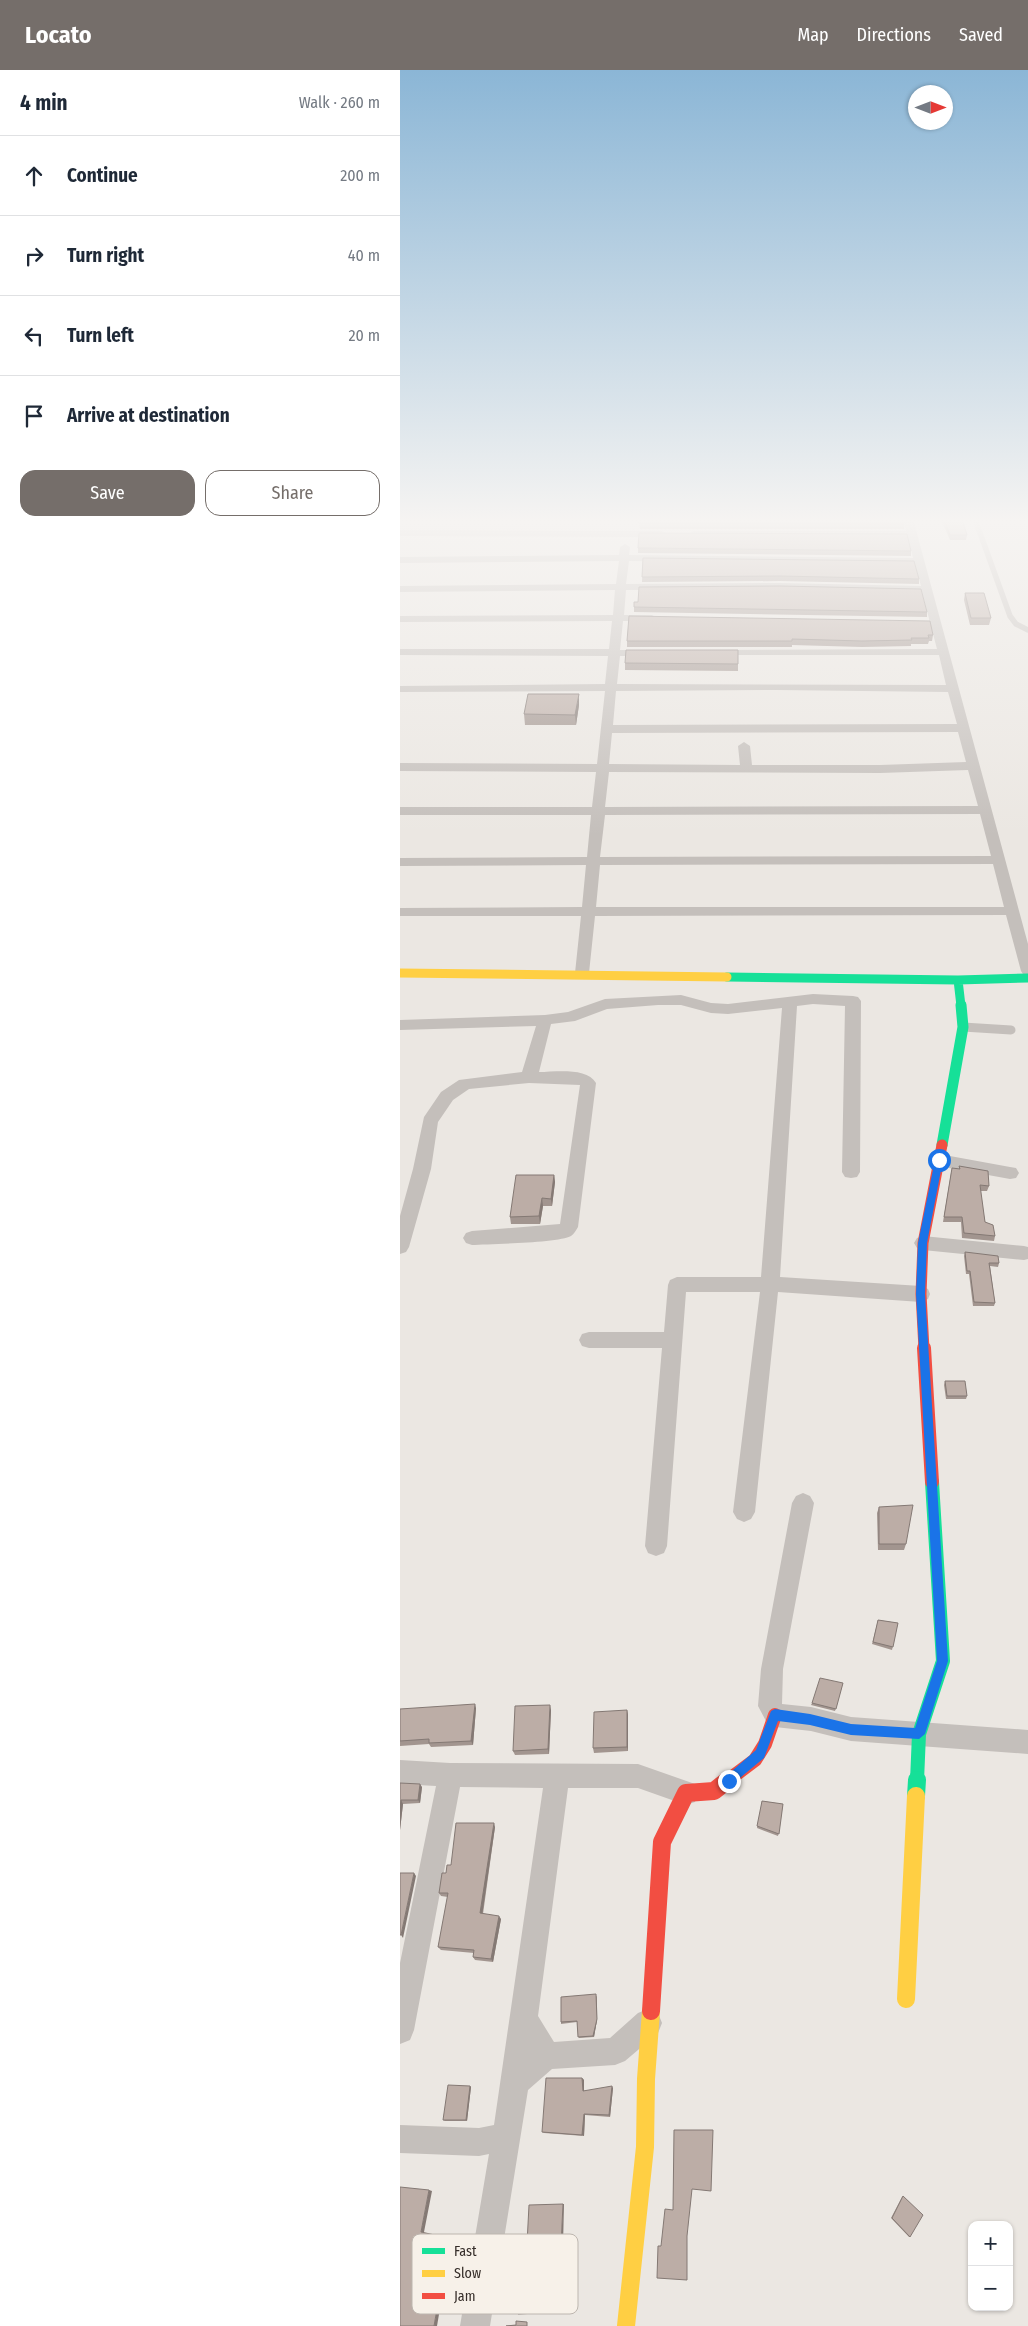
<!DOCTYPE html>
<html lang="en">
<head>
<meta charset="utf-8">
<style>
  :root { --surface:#fff; --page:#f2f2f3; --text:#1f2937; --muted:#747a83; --line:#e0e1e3; --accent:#756e6a }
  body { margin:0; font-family:"Fira Sans Condensed",sans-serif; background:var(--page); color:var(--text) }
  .controls { position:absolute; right:15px; bottom:15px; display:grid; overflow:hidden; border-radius:10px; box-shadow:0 1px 4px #0004 }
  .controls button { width:45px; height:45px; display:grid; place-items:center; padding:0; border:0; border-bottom:1px solid var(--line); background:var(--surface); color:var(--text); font:25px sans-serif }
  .compass { position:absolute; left:508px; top:15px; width:45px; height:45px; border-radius:50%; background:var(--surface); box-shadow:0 1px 4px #0004; rotate:90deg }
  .stop { position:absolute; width:15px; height:15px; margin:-11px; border:4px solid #1a73e8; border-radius:50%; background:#fff }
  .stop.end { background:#1a73e8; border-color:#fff; box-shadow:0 1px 5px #0008 }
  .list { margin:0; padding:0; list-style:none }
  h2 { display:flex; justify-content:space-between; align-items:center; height:65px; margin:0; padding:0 20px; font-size:21px }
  h2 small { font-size:16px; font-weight:400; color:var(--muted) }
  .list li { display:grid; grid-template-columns:32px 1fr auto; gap:15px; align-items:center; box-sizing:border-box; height:80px; padding:0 20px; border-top:1px solid var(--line) }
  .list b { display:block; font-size:19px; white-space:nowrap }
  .list em { font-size:16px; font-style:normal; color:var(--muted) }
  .actions { display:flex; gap:10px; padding:15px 20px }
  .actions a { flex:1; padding:11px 0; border:1px solid var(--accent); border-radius:15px; text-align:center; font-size:18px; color:var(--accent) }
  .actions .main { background:var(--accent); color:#fff }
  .icon { flex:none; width:28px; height:28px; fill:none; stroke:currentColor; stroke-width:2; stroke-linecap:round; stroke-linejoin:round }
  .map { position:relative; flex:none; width:628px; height:2256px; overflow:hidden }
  header { display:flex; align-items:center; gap:30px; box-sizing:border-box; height:70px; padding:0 25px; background:var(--accent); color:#fff }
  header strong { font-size:24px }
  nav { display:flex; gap:28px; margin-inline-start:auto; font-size:18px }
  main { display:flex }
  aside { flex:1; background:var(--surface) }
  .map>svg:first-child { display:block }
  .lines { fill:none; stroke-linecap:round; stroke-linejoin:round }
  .lane-far1 { stroke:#c4bfbb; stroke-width:5.5 }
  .lane { stroke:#c4bfbb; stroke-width:9 }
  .street { fill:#c4bfbb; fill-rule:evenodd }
  .fast-far3 { stroke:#16e098; stroke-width:9 }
  .fast-far2 { stroke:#16e098; stroke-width:11 }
  .fast-far1 { stroke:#16e098; stroke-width:14 }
  .fast { stroke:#16e098; stroke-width:18 }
  .slow-far1 { stroke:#ffcf43; stroke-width:9 }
  .slow { stroke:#ffcf43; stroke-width:18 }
  .jam-far2 { stroke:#f24e42; stroke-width:11 }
  .jam-far1 { stroke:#f24e42; stroke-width:14 }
  .jam { stroke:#f24e42; stroke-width:18 }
  .wall { fill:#a2958f }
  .shaded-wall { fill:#847974 }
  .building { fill:#bcada6; stroke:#847974 }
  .route { fill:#1a73e8 }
  .key { fill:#f7f1e9; stroke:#bdb6af; stroke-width:1 }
  .key-label { font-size:14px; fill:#352d29 }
</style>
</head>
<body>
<header>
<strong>Locato</strong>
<nav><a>Map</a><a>Directions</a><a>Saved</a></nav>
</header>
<main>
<aside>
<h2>4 min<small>Walk · 260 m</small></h2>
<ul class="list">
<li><svg class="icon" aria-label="ahead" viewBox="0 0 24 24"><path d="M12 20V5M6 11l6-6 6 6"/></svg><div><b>Continue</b></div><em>200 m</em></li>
<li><svg class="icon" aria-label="right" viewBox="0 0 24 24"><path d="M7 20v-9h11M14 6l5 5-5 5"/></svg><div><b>Turn right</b></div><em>40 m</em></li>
<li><svg class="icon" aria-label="left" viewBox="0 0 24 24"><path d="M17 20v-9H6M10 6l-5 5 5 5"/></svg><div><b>Turn left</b></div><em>20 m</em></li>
<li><svg class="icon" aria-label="arrive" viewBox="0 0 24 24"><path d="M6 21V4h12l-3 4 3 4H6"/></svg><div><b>Arrive at destination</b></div></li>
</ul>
<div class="actions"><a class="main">Save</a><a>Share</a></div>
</aside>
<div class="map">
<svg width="628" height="2256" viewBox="0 0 628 2256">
  <rect width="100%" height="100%" fill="#ebe7e2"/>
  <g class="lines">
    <path class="lane-far1" d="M575,449l35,97 6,8 12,6"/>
    <path class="lane" d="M563,957l48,3"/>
    <path class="street" d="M503,449h10l115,425v32l-5,-2 -2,-3 -15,-56 -411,1 -6,57 -2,3h-10l-2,-3 6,-57h-181v-8l182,-1 4,-42 -186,1v-8l187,-1 4,-42h-191v-8h192l4,-35 -196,-1v-8l197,1 8,-73 -205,1v-6l205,-2 3,-28 -208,-1v-6h209l3,-28 -212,1v-6l213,-1 2,-25 -215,2v-6l216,-2 3,-23 -219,2v-6l219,-2 1,-8 5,-3 5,3 -1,8 284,3 -5,-21h-215l-5,-3 5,-3h213zM229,491l286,3 6,22 -141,-3 -154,1zM380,519l142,3 15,57 -222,1 -6,3 2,2h228l7,30 -329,-1 3,-28h29l6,-3 -6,-3h-29l3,-29h29l5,-3 -5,-3h-28l2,-25zM377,620l171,2 9,32 -344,1 3,-34zM558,662l8,30 -86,3h-128l-2,-19 -6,-4 -6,4 2,19 -131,-1 3,-31zM568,700l10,36 -373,1 4,-35 271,1zM580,744l11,42 -391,1 5,-42zM593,794l11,43h-408l4,-42z
      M0,460l262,1 5,3 -5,3 -262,-1z
      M413,924l40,2 5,1 3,4 -1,171 -3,5 -6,1 -6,-1 -3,-5 3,-166 -32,-2 -16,2 -17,271 141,9 7,3 2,5 -2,5 -7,3 -143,-10 -23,220 -4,7 -7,3 -7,-3 -4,-7 27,-220h-74l-19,254 -3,7 -8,3 -8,-3 -3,-7 17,-198h-73l-7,-2 -3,-6 3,-6 7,-2h75l4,-47 2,-5 7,-3h84l21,-269 -54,6 -17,-1 -30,-8h-23l-51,4 -32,12 -24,3 -12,48c16,0 48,-5 57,11l-18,144c-2,3 -4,7 -7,9 -12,7 -81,8 -99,9l-6,-2 -3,-5 3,-5 6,-2 88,-7 20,-139 -51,-2 -60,6 -16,11 -15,22 -7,47 -22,78 -3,5 -6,2v-38l13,-47 11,-52 17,-25 18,-12 63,-8 14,-46 -136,4v-10l145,-5 23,-3 37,-13 76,-4 30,8 17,1z
      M539,1084l71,13 6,1 3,5 -3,5 -6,1 -77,-14 -3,-5 3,-5z
      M523,1166l101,10 4,1v12l-4,1 -101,-10 -6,-2 -3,-5 3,-5z
      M403,1423l7,3 4,7 -31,166 -1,35 29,3 40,10 177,13v24l-177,-13 -40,-10 -36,-4 -8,-4 -9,-17 3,-37 31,-166 4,-7z
      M0,1690l50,3 188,1 57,20 3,9 -3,9 -9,3 -48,-17h-70l-30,228 16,26 56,-4 28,-25 10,-4 10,4 4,10 -4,10 -33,28 -10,4 -63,4 -24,21 -38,236h-30l29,-172 -10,2 -79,-3v-28l79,3 15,-3 49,-337 -83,-1 -46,243 -4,10 -10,4v-81l36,-177 -36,-2z"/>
    <path class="fast-far3" d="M327,907l231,3 70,-2
      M558,910l3,26"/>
    <path class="fast-far2" d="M542,1075l21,-118 -2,-22"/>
    <path class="fast-far1" d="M517,1711l2,-47 24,-73 -11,-179"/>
    <path class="fast" d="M516,1726l1,-16"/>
    <path class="slow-far1" d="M0,903l327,4"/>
    <path class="slow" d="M506,1929l10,-203
      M226,2256l19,-179 1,-68 5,-68"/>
    <path class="jam-far2" d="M524,1279l-3,-55 2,-51 19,-98"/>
    <path class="jam-far1" d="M524,1278l8,134
      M327,1711l28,-21 10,-16 10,-29"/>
    <path class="jam" d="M251,1941l11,-169 24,-49 28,-2 14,-11"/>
  </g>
  <path class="wall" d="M541,449h21l5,16 -1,5h-16z
    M239,453l265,1v5h-264z
    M238,478l273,3v5l-270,-3h-3z
    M243,488l276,21v5l-139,-3 -138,1z
    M565,523l26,25 -2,7h-19l-6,-25z
    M234,532l293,10v5l-293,-5z
    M533,565l-1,6h-3l-1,3h-17v2l-49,1 -70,-2v2h-165v-6z
    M338,580v21l-113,-1v-7z
    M179,635l-3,20h-51l-1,-11z
    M559,1096l30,20 -2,5h-7l5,31 10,14 -1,5 -32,-3 -1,-16h-18l8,-49 8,-4z
    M154,1105l1,7 -3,24h-9l-3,18h-29l-1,-7z
    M565,1182l34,11 -1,4 -8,-1 5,37 -1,3h-21l-4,-32h-3l-2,-18z
    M545,1311l22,15 -1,3h-20l-2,-14z
    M479,1437l27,37 -2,6h-26l-1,-37z
    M478,1550l20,3 -6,27 -20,-6z
    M443,1613l-8,28 -24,-6 1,-2z
    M76,1638l-3,37 -42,2 -2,-3 -29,2v-37z
    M151,1640l-2,44 -34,1 -2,-4z
    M227,1640l1,5v36l-34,2 -1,-5z
    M0,1713l22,4 -2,16 -17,1 -3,26z
    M362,1731l21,3 -5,32 -21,-8z
    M95,1757l-12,87 18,5 -8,43 -18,-2 -2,-3 1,-4 -33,-3 -3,-3 10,-50 -7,-1 -2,-3 7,-20 5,-8z
    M197,1926v24l-3,17 -15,1 -2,-16 -16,2v-2z
    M182,2008l2,2v11l29,-3 -3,29 -25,-2 -1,21 -40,-3 -2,-1z
    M70,2016l1,1 -4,34h-22l-2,-1z
    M503,2126l7,41h-1l-18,-19 11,-21z"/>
  <path class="shaded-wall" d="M179,624v11l-3,20 -1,-10z
    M154,1105l1,7 -3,24 -1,-7z
    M142,1128l1,8 -3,18 -1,-8z
    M75,1634l1,4 -3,37 -2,-4z
    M150,1635l1,5 -2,44 -1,-5z
    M227,1640l1,5v36l-1,-4z
    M20,1714l2,3 -2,16 -2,-3z
    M1,1730l2,4 -3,26v-22z
    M94,1753l1,4 -13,89 -2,-3z
    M14,1803l2,3 -13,62 -2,-3z
    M99,1846l2,3 -8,43 -2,-3z
    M196,1924l1,26 -3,17 -1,-1z
    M182,2008l2,2v13l-1,-2z
    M70,2016l1,1 -4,34 -1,-1z
    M212,2016l1,2 -3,29 -1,-2z
    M184,2044l1,1 -1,21 -2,-1z
    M29,2120l3,1 -8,41h-3z
    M163,2134h1l-1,42h-2z
    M44,2167h3l-5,22h-3z
    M157,2176h2l-3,66h-1z
    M65,2194h3l-5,25h-3z
    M44,2215l-7,41h-3l7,-40z"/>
  <path class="building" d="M240,449h263l1,5 -265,-1z
    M544,449h18l5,16h-17z
    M239,463l268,1 4,17 -270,-3h-3z
    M243,488l271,3 5,18 -139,-3 -138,1z
    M380,516l141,3 6,23 -293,-5v-5h4l1,-15z
    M565,523h19l7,25h-20z
    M229,546l301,5 3,14h-5l1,3h-18l1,2 -50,1 -70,-2v2h-165z
    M226,580h112v14l-113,-1z
    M128,624h51l-4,21 -51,-1z
    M559,1096l29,5 1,15 -9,-1 5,37 8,3 2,11 -31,-3 -2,-16h-18l8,-49 8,1z
    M116,1105h38l-3,24 -9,-1 -3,18 -29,1z
    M565,1182l33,4 1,7h-10l6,40 -21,-1 -4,-31h-3z
    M545,1311h20l2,15h-20z
    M513,1435l-7,39h-27v-37z
    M478,1550l20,3 -5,24 -20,-5z
    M420,1608l23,5 -7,26 -24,-6z
    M75,1634l-4,37 -42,2v-4l-29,2v-32z
    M150,1635l-2,44 -35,2 2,-45z
    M227,1640v37l-34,1 1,-36z
    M0,1713l20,1 -2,16h-17l-1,8z
    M362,1731l21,3 -4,30 -22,-8z
    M56,1753h38l-14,90 19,3 -8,43 -18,-2 1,-7 -36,-3 10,-54h-9l3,-20h4l1,-8h4z
    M0,1803h14l-13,62h-1z
    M196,1924l1,25 -4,17 -15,1 -1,-16 -16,1v-25z
    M146,2008h36l1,13 29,-5 -3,29 -25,-1 -2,21 -40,-3z
    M48,2015l22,1 -4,34h-23z
    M274,2060h39l-2,61 -19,-2 -5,47v44l-30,-2 1,-32h3l4,-37 8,1z
    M0,2117l29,3 -8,42 23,5 -5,22 26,5 -5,25 -19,-3 -7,40h-34z
    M503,2126l20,19 -13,22 -18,-19z
    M163,2134l-2,42h-4l-2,66 -37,2 2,-51h6l3,-58z
    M116,2251l11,1v4h-21l10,-1z"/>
  <linearGradient id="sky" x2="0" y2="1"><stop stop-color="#8bb6d6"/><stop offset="0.59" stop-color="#f6f4f2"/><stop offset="1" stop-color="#f6f4f2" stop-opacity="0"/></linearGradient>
  <rect width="628" height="765" fill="url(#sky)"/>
  <path class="route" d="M539,1087l4,3 -16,83 -2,51 23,367 -23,73 -6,5 -68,-4 -41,-10 -32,-4 -14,37 -35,29 -4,-2 -2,-4 2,-4 31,-27 15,-39 4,-2 35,5 41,10 64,4 22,-67 -21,-367 2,-51 17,-83z"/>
  <rect x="12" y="2164" width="166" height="80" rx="8" class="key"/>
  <rect x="22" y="2178" width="23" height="6" fill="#16e098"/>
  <rect x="22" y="2200" width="23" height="7" fill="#ffcf43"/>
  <rect x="22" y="2223" width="23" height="6" fill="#f24e42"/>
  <g class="key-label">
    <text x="54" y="2186">Fast</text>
    <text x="54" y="2208">Slow</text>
    <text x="54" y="2231">Jam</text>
  </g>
</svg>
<div class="controls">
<button>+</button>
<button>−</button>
</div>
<svg class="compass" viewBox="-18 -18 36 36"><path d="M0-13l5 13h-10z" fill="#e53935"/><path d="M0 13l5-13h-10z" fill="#747a83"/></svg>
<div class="stop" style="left:539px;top:1090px"></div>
<div class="stop end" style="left:329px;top:1711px"></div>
</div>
</main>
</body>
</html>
